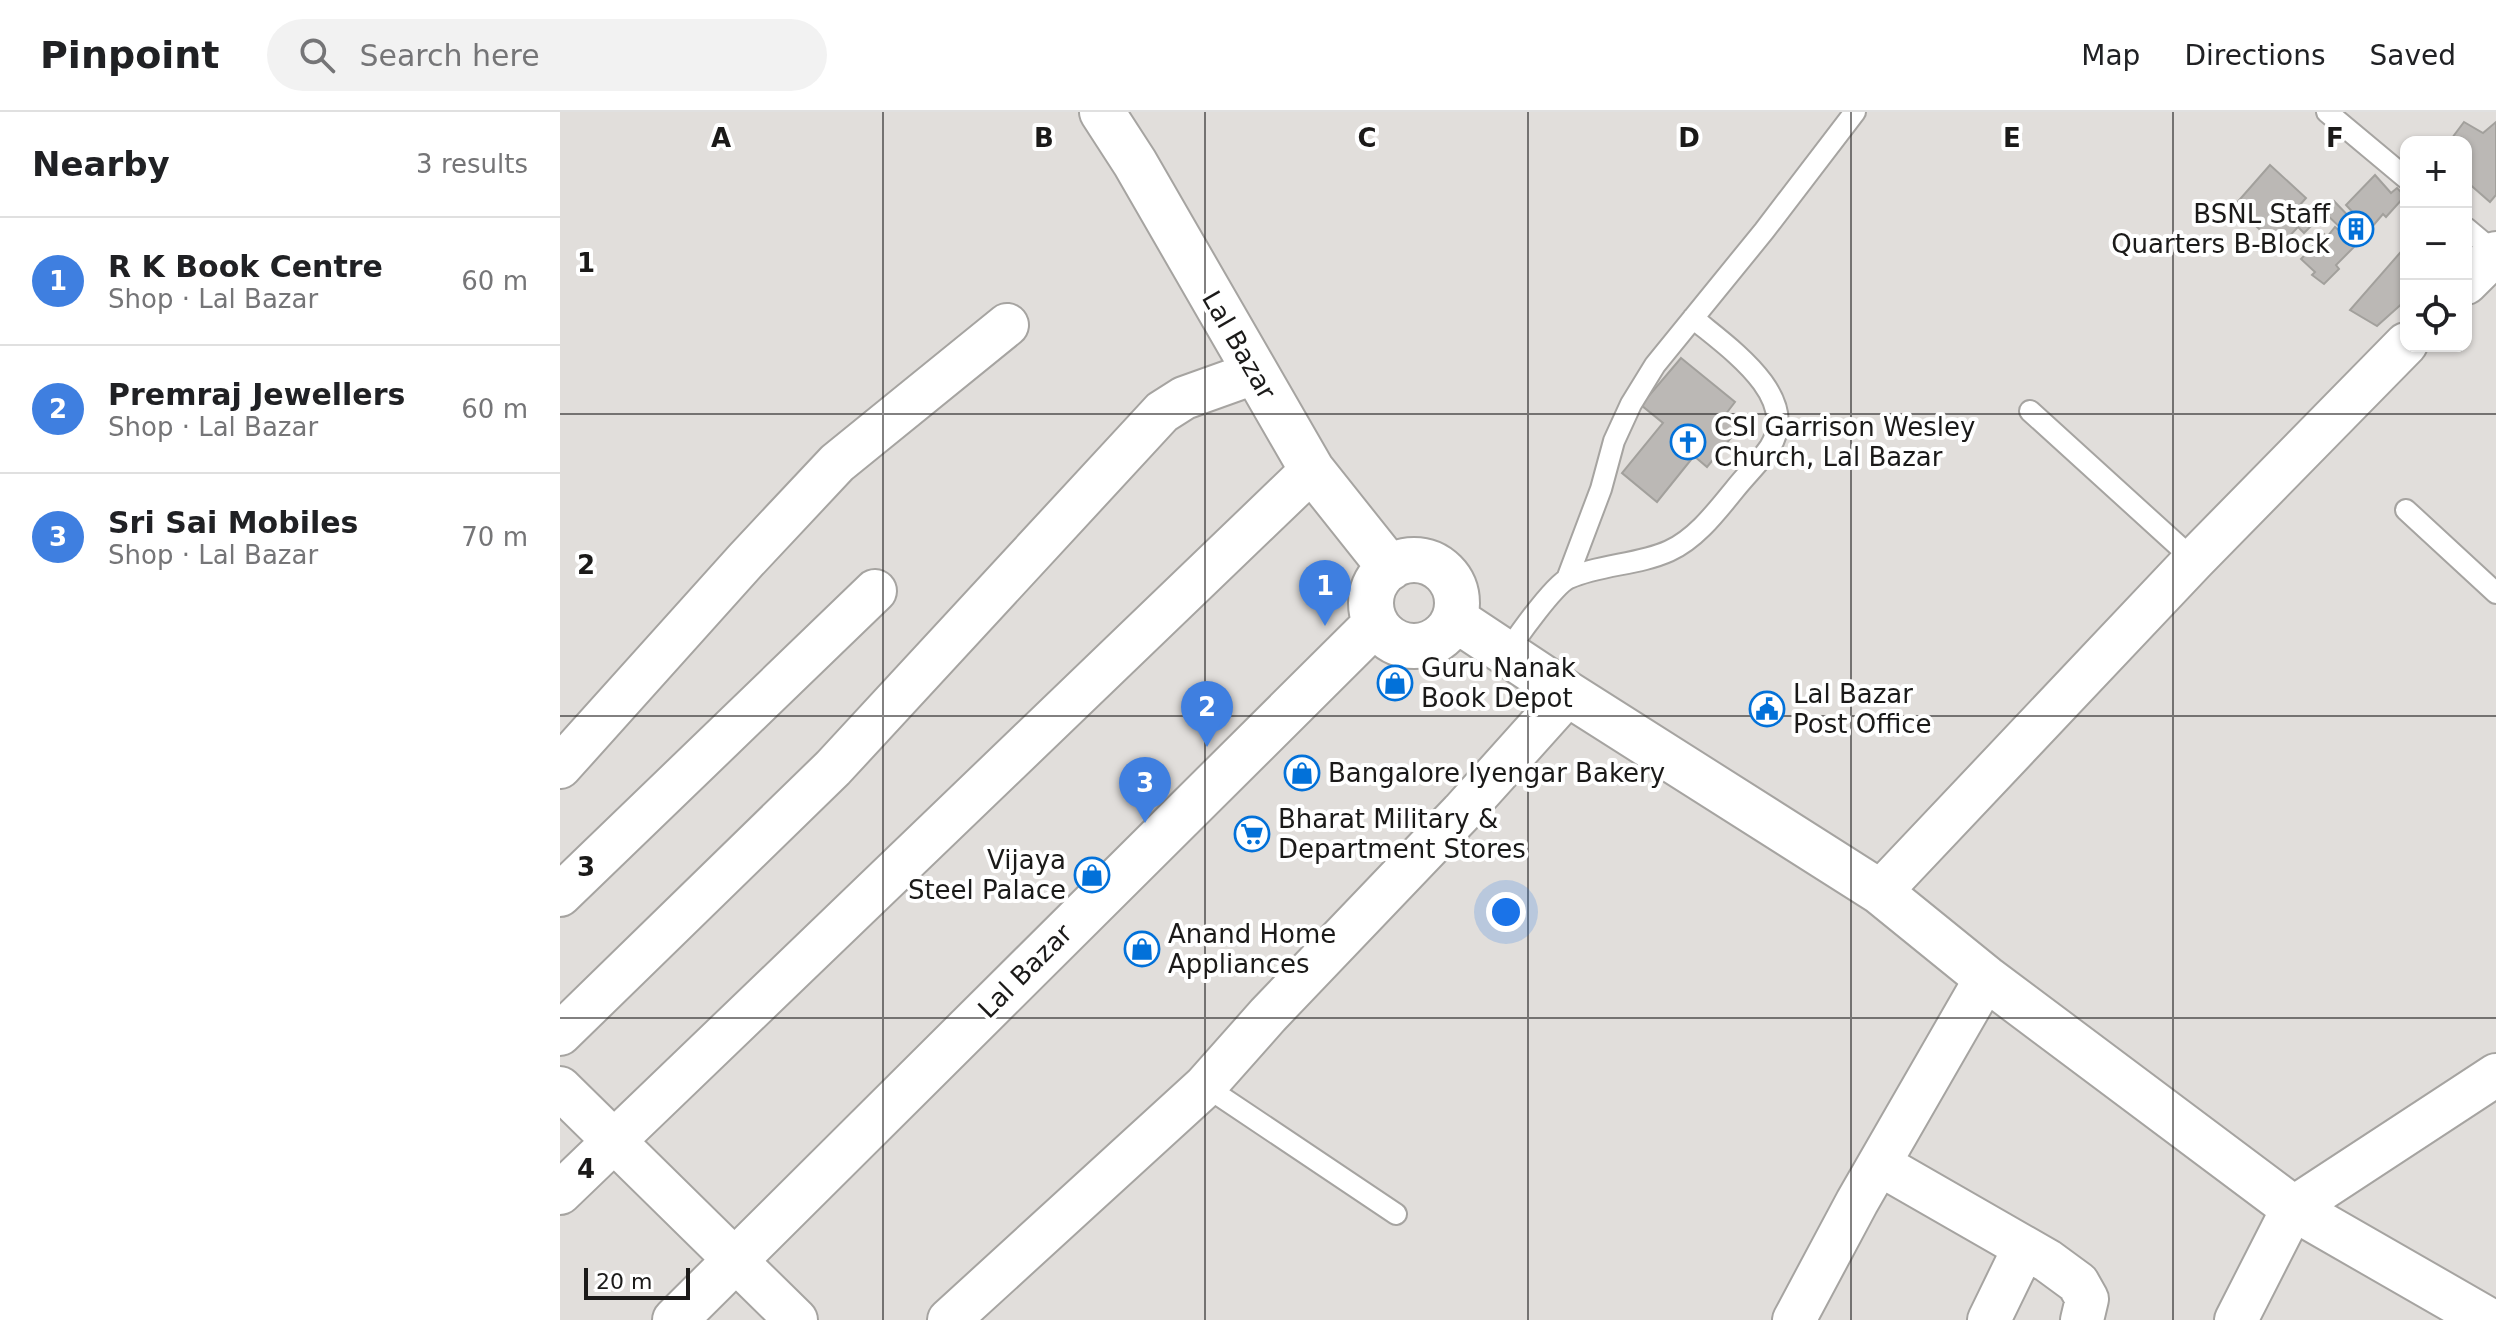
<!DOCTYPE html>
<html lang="en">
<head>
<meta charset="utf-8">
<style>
  :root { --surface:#fff; --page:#f2f2f2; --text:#202124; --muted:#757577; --line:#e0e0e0; --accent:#111827 }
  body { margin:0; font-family:"DejaVu Sans",sans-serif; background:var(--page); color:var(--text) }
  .controls { position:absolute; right:24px; top:24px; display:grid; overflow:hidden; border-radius:16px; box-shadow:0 2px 6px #0004 }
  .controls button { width:72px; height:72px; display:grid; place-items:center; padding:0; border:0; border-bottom:2px solid var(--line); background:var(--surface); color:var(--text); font:40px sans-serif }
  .scale { position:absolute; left:24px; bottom:20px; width:106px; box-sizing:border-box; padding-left:8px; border:4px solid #1b1a19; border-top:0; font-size:22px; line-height:28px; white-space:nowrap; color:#1b1a19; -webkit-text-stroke:6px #fff; paint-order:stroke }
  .you { position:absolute; left:946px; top:800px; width:28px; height:28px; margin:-20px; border:6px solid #fff; border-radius:50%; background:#1a73e8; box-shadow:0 0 0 12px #1a73e833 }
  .badge { display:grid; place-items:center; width:52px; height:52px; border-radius:50%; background:var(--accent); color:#fff; font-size:26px; font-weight:700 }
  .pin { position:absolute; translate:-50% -66px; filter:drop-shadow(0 2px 4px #0008) }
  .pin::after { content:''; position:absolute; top:42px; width:28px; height:24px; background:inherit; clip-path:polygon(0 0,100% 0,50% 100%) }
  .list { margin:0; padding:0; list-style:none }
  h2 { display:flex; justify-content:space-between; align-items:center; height:104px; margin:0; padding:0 32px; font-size:34px }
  h2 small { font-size:26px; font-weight:400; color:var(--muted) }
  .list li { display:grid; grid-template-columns:52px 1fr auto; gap:24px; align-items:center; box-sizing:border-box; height:128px; padding:0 32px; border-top:2px solid var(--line) }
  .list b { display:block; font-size:30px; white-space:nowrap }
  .list p { margin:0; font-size:26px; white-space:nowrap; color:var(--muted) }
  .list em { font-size:26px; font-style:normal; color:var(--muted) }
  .icon { flex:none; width:44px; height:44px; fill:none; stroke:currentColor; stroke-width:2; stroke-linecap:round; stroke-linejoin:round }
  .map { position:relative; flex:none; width:1936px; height:1208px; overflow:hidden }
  header { display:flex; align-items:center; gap:48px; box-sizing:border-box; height:112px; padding:0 40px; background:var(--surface); border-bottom:2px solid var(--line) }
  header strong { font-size:38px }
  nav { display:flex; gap:44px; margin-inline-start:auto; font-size:28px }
  .search { width:560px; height:72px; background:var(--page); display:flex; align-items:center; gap:20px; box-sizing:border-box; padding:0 28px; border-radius:44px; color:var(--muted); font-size:30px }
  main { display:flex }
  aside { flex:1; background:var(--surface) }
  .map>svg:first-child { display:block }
  .building { fill:#bbb8b5; stroke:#a2a09c; stroke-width:2 }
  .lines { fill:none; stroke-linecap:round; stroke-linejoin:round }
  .lane-casing { stroke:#a6a4a1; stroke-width:24 }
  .street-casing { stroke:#a6a4a1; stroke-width:46 }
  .secondary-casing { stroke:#a6a4a1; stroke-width:48 }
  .lane { stroke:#fff; stroke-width:20 }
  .street { stroke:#fff; stroke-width:42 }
  .secondary { stroke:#fff; stroke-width:44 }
  .grid { fill:none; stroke:#1b1a19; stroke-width:2; stroke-opacity:0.55 }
  .labels { text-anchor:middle; stroke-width:8; stroke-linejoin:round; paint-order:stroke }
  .poi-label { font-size:26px; fill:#1b1a19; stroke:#fff; text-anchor:start }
  .street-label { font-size:26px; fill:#1b1a19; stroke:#fff }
  .grid-label { font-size:26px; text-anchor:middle; font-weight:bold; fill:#1b1a19; stroke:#fff; stroke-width:8; stroke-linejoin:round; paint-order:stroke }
</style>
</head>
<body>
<header>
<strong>Pinpoint</strong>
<div class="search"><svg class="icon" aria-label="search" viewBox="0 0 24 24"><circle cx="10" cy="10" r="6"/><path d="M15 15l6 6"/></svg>Search here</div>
<nav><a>Map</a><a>Directions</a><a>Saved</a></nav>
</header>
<main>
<aside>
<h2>Nearby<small>3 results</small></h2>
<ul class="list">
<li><span class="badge" style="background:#3f7fe0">1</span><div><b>R K Book Centre</b><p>Shop · Lal Bazar</p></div><em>60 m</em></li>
<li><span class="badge" style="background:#3f7fe0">2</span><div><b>Premraj Jewellers</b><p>Shop · Lal Bazar</p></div><em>60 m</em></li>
<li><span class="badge" style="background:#3f7fe0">3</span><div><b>Sri Sai Mobiles</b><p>Shop · Lal Bazar</p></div><em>70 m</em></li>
</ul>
</aside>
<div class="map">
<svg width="1936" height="1208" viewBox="0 0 1936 1208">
  <rect width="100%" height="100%" fill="#e1dedb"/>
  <path class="building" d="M1904,10l19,11 13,-11v73l-6,7 -24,-21v-39h-17z
    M1710,53l36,33 -8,9 17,15 -11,11 -6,-6 -19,20 -45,-41z
    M1815,63l16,18 6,-5 8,8 -19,21 -3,-3 -17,20 -3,-4 -9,10 3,4 -21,21 3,4 -15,15 -12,-9 3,-3 -14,-13 23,-25 3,3 8,-10 8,7 3,-1 -22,-21 10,-11 21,22 4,-4 -13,-14z
    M1846,134v54l-29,26 -27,-16z
    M1121,246l54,44 -10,13 15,12 -33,40 -13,-11 -37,46 -35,-29 41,-50 -22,-18z"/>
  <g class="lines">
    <g class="lane-casing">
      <path id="lane" d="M1767,0l79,66
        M1906,116l30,25
        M1470,299l164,149
        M1846,398l90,83
        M1007,467l34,-90 13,-48 17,-37 24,-39 109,-134 91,-119
        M947,540c11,-16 47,-67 62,-74 32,-14 69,-13 100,-27 27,-12 48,-40 66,-62 11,-14 25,-27 35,-42 32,-51 -44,-101 -77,-129
        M645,974l191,128"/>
    </g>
    <g class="street-casing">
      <path id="street" d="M1906,171l30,-30
        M0,655l186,-207 91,-97 170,-138
        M1320,780l314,-332 212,-216
        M0,783l315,-304
        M0,922l273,-266 329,-356 22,-14 70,-25
        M0,976l236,232
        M1319,1052l169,97 30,22 9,16 -5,21
        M0,1081l752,-723
        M389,1208l256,-234 63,-71 194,-203 106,-118
        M1234,1208l63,-118 129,-224
        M1429,1208l35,-72
        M1676,1208l57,-112 203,-133"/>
    </g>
    <g class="secondary-casing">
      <path id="secondary" d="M542,0l33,51 177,307 78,98
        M811 491a43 43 0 1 1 86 0a43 43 0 1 1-86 0Z
        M895,507l113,75 312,198 106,86 307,230 195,112
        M115,1208l701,-697"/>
    </g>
    <use href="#lane" class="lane"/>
    <use href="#street" class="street"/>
    <use href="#secondary" class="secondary"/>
  </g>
  <path class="grid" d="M323,0v1208M645,0v1208M968,0v1208M1291,0v1208M1613,0v1208M0,302h1936M0,604h1936M0,906h1936"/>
  <defs>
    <g id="building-ring" transform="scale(1.8)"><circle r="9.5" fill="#fff" stroke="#0271d9" stroke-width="1.5"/><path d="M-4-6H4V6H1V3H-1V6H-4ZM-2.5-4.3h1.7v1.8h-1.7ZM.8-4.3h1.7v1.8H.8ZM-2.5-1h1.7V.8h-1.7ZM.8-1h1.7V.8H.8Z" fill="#0271d9"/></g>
    <g id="church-ring" transform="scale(1.8)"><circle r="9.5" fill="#fff" stroke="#0271d9" stroke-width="1.5"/><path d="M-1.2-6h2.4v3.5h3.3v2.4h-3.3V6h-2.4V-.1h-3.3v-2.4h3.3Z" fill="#0271d9"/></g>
    <g id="shop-ring" transform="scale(1.8)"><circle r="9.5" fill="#fff" stroke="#0271d9" stroke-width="1.5"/><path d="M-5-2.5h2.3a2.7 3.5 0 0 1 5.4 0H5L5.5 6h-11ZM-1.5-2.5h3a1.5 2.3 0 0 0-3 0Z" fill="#0271d9"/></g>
    <g id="civic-ring" transform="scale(1.8)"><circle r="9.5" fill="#fff" stroke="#0271d9" stroke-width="1.5"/><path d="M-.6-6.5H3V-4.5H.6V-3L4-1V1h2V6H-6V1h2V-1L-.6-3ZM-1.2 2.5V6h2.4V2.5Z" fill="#0271d9"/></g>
    <g id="supermarket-ring" transform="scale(1.8)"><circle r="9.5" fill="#fff" stroke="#0271d9" stroke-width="1.5"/><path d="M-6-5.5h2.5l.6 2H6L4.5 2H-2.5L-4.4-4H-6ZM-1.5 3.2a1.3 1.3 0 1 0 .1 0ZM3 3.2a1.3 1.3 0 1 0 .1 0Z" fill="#0271d9"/></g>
  </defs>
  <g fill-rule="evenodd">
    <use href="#building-ring" x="1796" y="117"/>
    <use href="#church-ring" x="1128" y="330"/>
    <use href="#shop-ring" x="835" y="571"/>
    <use href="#civic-ring" x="1207" y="597"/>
    <use href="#shop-ring" x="742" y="661"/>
    <use href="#supermarket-ring" x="692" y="722"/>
    <use href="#shop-ring" x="532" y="763"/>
    <use href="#shop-ring" x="582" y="837"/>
  </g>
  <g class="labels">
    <g class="poi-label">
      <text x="1770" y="111" text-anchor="end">BSNL Staff<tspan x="1770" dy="30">Quarters B-Block</tspan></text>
      <text x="1154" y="324">CSI Garrison Wesley<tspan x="1154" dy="30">Church, Lal Bazar</tspan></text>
      <text x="861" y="565">Guru Nanak<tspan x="861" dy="30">Book Depot</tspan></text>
      <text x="1233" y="591">Lal Bazar<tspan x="1233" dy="30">Post Office</tspan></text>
      <text x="768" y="670">Bangalore Iyengar Bakery</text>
      <text x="718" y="716">Bharat Military &amp;<tspan x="718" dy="30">Department Stores</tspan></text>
      <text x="506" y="757" text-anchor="end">Vijaya<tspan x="506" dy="30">Steel Palace</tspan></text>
      <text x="608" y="831">Anand Home<tspan x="608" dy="30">Appliances</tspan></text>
    </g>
    <g class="street-label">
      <text transform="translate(679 233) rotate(60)" y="9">Lal Bazar</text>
      <text transform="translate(465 859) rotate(-45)" y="9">Lal Bazar</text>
    </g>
  </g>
  <g class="grid-label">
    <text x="161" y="35">A</text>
    <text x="484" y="35">B</text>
    <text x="807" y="35">C</text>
    <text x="1129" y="35">D</text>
    <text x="1452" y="35">E</text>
    <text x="1775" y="35">F</text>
    <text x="26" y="160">1</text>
    <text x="26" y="462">2</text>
    <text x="26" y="764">3</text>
    <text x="26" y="1066">4</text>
  </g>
</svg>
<div class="controls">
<button>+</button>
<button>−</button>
<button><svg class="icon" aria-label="locate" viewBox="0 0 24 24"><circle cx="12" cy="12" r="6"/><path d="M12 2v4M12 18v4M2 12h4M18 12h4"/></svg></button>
</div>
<div class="scale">20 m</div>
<div class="you"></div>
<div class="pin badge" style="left:765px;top:514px;background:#3f7fe0">1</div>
<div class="pin badge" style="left:647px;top:635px;background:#3f7fe0">2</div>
<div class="pin badge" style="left:585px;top:711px;background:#3f7fe0">3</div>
</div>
</main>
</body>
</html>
